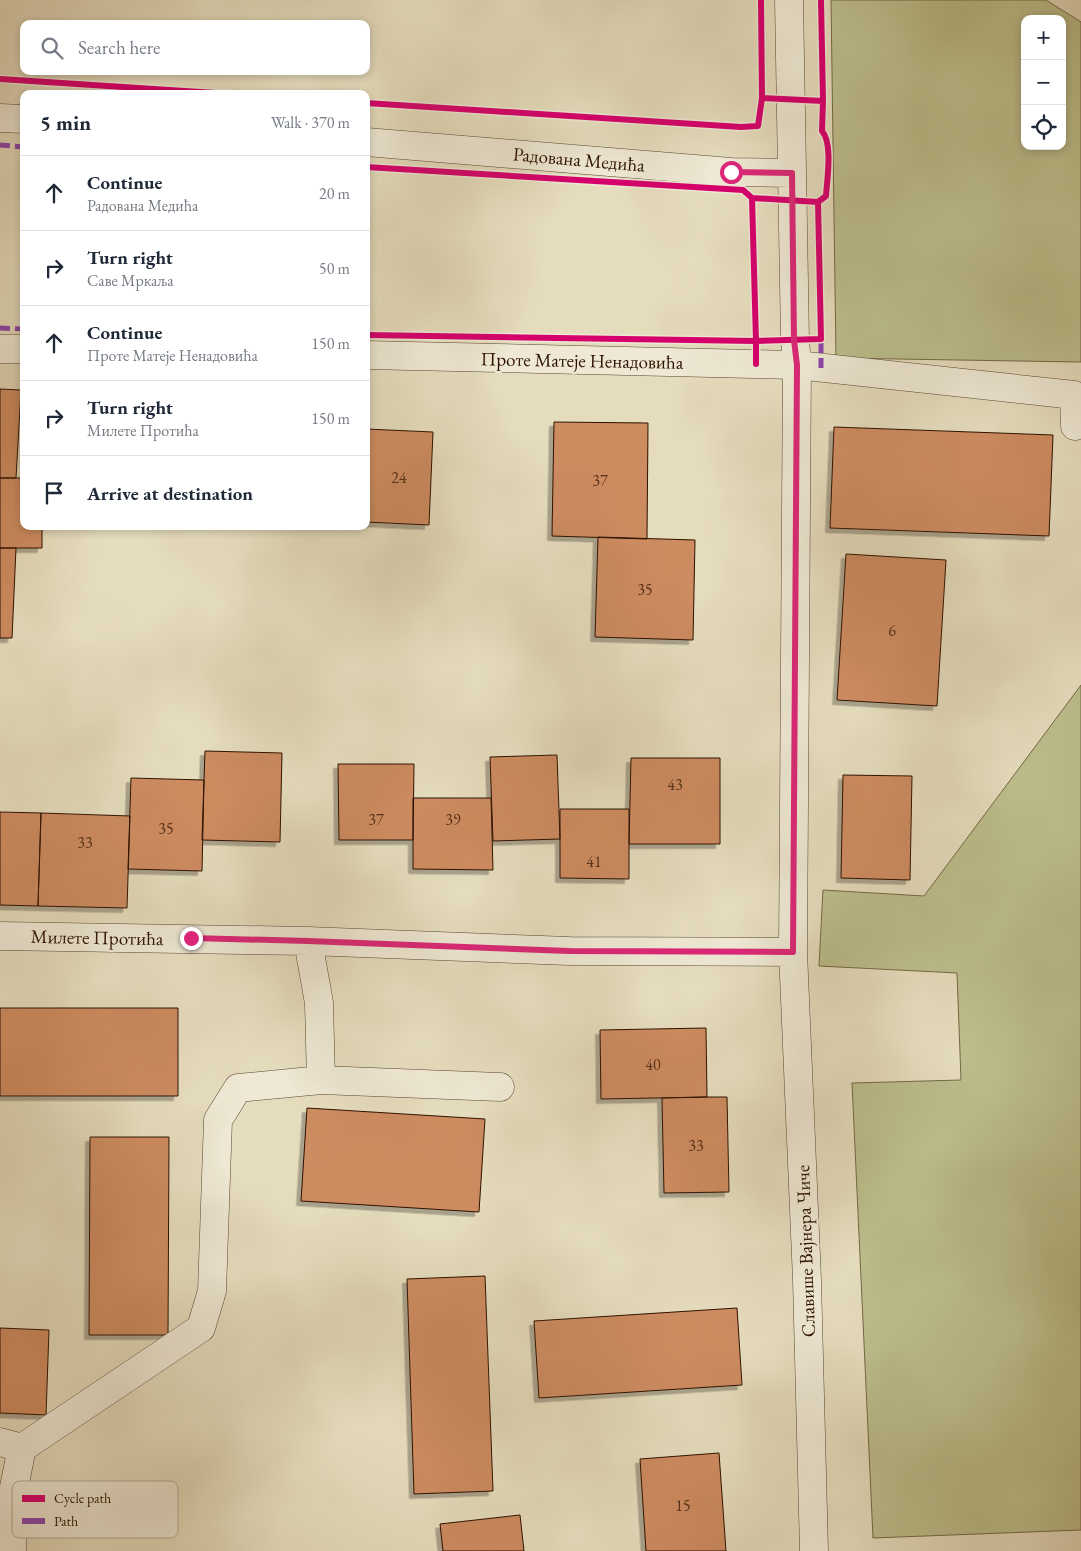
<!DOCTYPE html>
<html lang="en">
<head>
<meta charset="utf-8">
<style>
  :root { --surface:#fff; --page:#f2f2f3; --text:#1f2937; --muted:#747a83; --line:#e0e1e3 }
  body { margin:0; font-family:"EB Garamond",serif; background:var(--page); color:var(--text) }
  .controls { position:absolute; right:15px; top:15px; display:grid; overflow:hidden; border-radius:10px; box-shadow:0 2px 8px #0003 }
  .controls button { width:45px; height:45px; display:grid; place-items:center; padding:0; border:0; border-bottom:1px solid var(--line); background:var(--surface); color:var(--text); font:25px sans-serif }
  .stop { position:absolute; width:15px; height:15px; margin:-11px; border:4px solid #db2777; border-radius:50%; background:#fff }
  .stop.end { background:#db2777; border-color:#fff; box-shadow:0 1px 5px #0008 }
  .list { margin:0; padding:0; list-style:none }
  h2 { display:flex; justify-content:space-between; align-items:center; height:65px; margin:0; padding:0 20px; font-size:21px }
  h2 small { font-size:16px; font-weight:400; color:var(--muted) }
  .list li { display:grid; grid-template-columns:32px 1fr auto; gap:15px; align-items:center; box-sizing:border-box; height:75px; padding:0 20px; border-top:1px solid var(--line) }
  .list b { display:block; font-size:19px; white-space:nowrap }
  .list p { margin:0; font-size:16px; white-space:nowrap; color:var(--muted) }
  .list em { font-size:16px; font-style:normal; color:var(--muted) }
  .icon { flex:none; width:28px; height:28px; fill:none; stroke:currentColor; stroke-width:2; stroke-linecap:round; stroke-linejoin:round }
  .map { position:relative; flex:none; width:1081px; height:1551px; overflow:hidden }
  .search { position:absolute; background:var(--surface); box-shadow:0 2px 8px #0003; left:20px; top:20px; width:350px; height:55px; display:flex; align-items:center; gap:12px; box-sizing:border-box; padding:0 18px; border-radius:10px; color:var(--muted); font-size:19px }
  .panel { position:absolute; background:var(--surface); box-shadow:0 2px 8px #0003; left:20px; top:90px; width:350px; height:440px; border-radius:10px }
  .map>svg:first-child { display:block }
  .green { fill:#bcbe8c; stroke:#746846; fill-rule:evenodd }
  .building { fill:#cd8b60; stroke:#2d1101; filter:url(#shadow) }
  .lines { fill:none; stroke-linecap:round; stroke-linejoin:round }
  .minor-casing { stroke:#5b4430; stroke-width:29 }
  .minor { stroke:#eee8d4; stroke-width:28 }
  .quiet { stroke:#8e44ad; stroke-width:5; stroke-dasharray:10 5; stroke-linecap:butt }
  .cycleway-casing { stroke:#eee8d4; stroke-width:9 }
  .cycleway { stroke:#d6006c; stroke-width:6 }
  .route { stroke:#db2777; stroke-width:6 }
  .labels { text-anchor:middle; stroke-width:4.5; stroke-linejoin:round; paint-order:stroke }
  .number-label { font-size:16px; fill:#553019 }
  .street-label { font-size:19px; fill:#2d1101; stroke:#eee8d4 }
  .key { fill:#eee8d4; stroke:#b4a895; stroke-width:1 }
  .key-label { font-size:14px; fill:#2d1101 }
</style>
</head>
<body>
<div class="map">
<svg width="1081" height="1551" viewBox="0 0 1081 1551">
  <defs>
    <filter id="shadow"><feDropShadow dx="-4.5" dy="4.5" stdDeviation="0" flood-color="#0004"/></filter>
  </defs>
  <rect width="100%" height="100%" fill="#e5dcbd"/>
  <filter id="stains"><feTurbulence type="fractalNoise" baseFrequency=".004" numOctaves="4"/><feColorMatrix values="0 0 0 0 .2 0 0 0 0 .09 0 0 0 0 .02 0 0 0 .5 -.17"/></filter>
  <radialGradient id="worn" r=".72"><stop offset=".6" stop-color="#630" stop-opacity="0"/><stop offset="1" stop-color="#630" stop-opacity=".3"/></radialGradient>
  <path class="green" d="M831,0h215l35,22v340l-245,-4zM1025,19h37v127h-37z
    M1081,685v845l-208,8 -21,-455 109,-3 -4,-107 -138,-7 4,-76 101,6z"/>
  <path class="building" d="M0,389l21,1 -5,88h-16z
    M554,422l94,1 -1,116 -95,-3z
    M834,427l219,8 -4,101 -219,-8z
    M366,429l67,3 -4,93 -63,-3z
    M0,478h24v48h18v22h-42z
    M598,537l97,3 -2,100 -98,-3z
    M0,548h16l-4,90h-12z
    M846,554l100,6 -9,146 -100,-6z
    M205,751l77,2 -2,89 -78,-2z
    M557,755l3,84 -67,2 -3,-84z
    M631,758h89v86h-91z
    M338,764h76l-1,76h-74z
    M843,775l69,1 -2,104 -69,-2z
    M131,778l73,2 -2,91 -74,-2z
    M413,798h78l2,72 -80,-1z
    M560,809h69v70l-69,-1z
    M0,812l41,1 -3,93 -38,-1z
    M41,813l89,3 -3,92 -89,-2z
    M0,1008h178v88h-178z
    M706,1028l1,69 -106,2 -1,-69z
    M707,1097h20l2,95 -65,1 -2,-95z
    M307,1108l178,11 -6,93 -178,-11z
    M90,1137h79l-1,198h-79z
    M485,1276l8,215 -79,3 -7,-215z
    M737,1308l5,77 -203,13 -5,-77z
    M0,1328l49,2 -3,85 -46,-2z
    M719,1453l7,98h-80l-6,-92z
    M520,1515l4,36h-81l-3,-27z"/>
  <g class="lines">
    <g class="minor-casing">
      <path id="minor" d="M789,0l6,340 2,25 277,30 1,31
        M0,118l24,1
        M366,142l365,30 60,1
        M0,349h24
        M366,355l431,10 -4,587 14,328 7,271
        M0,936l308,5 261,10 224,1
        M308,941l11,62 2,77
        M0,1442l22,6
        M12,1551v-54l10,-49 179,-120 11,-37 6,-171 20,-32 83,-8 179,7"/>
    </g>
    <use href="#minor" class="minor"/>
    <path class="quiet" d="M0,145l24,2
      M0,328l24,1
      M821,368v-29"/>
    <g class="cycleway-casing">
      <path id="cycleway" d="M761,0l1,98
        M821,0l2,101
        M0,79l231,15
        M366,103l375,24 17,-1 4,-28 61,3 -1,30c11,12 5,49 4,65l-8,6 -66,-4 -9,-8 -377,-23
        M752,198l4,143 65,-2 -3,-137
        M366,335l390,6v23"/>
    </g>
    <use href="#cycleway" class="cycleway"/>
  </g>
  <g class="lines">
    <path class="route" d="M191,938l117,3 261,10 224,1 4,-587 -3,-25 -2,-167 -61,-1"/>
  </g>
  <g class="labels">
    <g class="number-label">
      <text x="399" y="483">24</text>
      <text x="600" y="486">37</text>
      <text x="645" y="595">35</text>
      <text x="892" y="636">6</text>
      <text x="675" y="790">43</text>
      <text x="376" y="825">37</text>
      <text x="453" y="825">39</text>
      <text x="166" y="834">35</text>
      <text x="85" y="848">33</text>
      <text x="594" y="867">41</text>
      <text x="653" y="1070">40</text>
      <text x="696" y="1151">33</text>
      <text x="683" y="1511">15</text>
    </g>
    <g class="street-label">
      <text transform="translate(579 159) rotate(5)" y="7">Радована Медића</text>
      <text transform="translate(582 360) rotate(1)" y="7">Проте Матеје Ненадовића</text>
      <text transform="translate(97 937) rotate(1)" y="7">Милете Протића</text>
      <text transform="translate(805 1251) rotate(-92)" y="7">Славише Вајнера Чиче</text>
    </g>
  </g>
  <rect x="12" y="1481" width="166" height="57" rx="8" class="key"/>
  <rect x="22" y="1495" width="23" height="7" fill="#d6006c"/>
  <rect x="22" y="1518" width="23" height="6" fill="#8e44ad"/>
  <g class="key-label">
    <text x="54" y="1503">Cycle path</text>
    <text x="54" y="1526">Path</text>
  </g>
  <rect width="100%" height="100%" filter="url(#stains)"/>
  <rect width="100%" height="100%" fill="url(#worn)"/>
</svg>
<div class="controls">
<button>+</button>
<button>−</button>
<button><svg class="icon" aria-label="locate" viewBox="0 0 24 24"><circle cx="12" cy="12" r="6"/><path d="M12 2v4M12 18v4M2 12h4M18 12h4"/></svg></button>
</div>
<div class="stop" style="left:731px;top:172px"></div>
<div class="stop end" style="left:191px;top:938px"></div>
<div class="search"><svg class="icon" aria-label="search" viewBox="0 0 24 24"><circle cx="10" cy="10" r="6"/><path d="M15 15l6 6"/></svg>Search here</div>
<section class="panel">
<h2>5 min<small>Walk · 370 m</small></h2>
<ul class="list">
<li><svg class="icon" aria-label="ahead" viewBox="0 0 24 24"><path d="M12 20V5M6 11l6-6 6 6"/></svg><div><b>Continue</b><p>Радована Медића</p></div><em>20 m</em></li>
<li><svg class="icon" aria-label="right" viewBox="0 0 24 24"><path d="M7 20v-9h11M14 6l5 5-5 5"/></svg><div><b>Turn right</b><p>Саве Мркаља</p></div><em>50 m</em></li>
<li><svg class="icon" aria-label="ahead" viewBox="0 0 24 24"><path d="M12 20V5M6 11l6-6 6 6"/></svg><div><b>Continue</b><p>Проте Матеје Ненадовића</p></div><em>150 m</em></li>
<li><svg class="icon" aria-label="right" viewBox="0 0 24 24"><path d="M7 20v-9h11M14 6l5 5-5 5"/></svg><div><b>Turn right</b><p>Милете Протића</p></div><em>150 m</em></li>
<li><svg class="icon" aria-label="arrive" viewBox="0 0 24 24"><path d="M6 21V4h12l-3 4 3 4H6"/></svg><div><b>Arrive at destination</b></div></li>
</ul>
</section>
</div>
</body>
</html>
